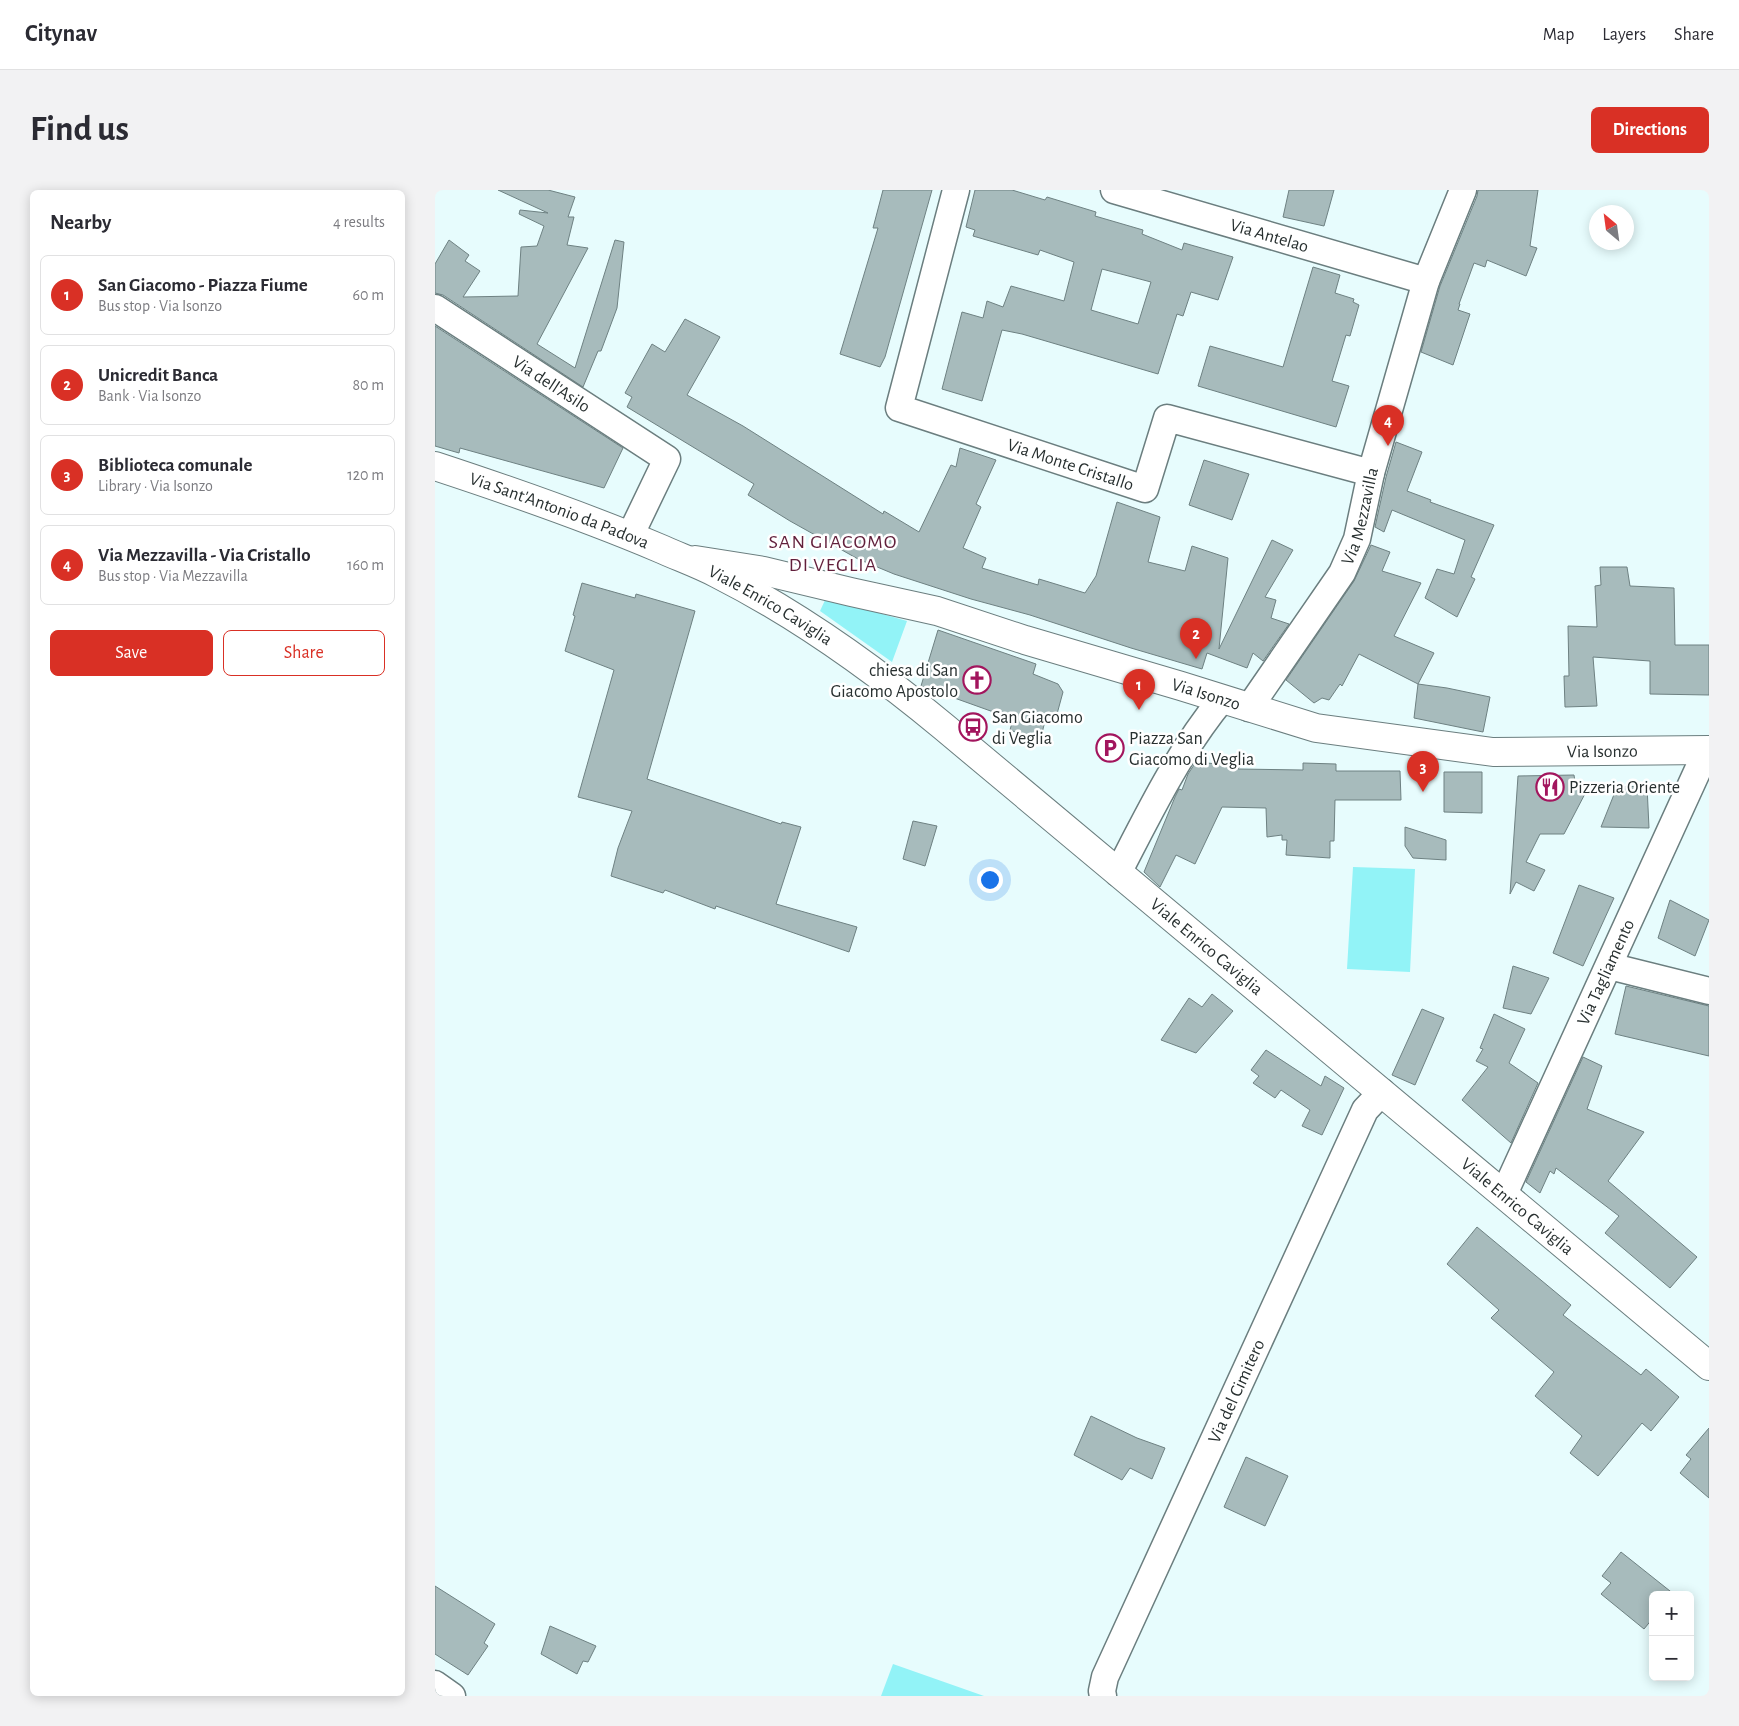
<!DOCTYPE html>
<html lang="en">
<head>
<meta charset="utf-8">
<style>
  :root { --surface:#fff; --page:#f2f2f3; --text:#2b2b33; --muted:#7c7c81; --line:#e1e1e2; --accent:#d93025 }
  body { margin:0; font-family:"Alegreya Sans",sans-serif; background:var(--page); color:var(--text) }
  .controls { position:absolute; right:15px; bottom:15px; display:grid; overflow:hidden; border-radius:8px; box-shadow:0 2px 12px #0003 }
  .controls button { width:45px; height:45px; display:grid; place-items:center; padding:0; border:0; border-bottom:1px solid var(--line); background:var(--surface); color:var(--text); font:25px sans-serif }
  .compass { position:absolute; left:1154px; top:15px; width:45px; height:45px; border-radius:50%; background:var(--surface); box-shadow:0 2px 12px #0003; rotate:331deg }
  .you { position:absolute; left:554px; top:689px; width:18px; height:18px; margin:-12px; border:4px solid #fff; border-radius:50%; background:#1a73e8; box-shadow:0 0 0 8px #1a73e833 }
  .badge { display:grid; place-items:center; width:32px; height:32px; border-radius:50%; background:var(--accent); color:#fff; font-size:16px; font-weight:700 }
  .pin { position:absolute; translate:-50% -41px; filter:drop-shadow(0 1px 2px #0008) }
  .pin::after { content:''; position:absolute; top:26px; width:18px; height:15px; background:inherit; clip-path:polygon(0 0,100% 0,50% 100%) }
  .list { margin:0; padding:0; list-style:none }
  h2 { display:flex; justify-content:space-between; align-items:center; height:65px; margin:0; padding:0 20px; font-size:21px }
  h2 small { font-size:16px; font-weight:400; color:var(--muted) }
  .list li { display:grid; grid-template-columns:32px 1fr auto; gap:15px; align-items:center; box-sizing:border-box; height:80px; margin:0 10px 10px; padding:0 10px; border:1px solid var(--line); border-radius:8px }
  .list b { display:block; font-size:19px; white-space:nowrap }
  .list p { margin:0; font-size:16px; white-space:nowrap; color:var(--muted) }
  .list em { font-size:16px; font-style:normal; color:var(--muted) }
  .actions { display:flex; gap:10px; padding:15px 20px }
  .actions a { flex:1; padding:11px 0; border:1px solid var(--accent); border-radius:8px; text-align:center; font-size:18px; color:var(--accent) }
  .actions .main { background:var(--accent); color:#fff }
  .map { position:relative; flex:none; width:1274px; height:1506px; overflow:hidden; border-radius:8px }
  header { display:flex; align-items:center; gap:30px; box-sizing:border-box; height:70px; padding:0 25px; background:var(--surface); border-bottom:1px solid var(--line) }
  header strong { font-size:24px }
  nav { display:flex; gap:28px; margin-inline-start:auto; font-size:18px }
  .intro { display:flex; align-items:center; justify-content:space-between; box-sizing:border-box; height:120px; padding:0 30px }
  h1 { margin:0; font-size:35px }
  .button { padding:12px 22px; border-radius:8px; background:var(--accent); color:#fff; font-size:18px; font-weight:700 }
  main { display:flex; gap:30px; padding:0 30px }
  aside { flex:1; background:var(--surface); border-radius:8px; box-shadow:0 2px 12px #0003 }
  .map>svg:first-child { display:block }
  .green { fill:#92f3f7 }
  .building { fill:#a7bbbc; stroke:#6e8182; fill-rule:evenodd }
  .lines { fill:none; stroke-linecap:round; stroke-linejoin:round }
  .minor-casing { stroke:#6b7e7f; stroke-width:29 }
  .secondary-casing { stroke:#6b7e7f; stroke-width:30 }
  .primary-casing { stroke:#6b7e7f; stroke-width:30 }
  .minor { stroke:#fff; stroke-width:26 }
  .secondary { stroke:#fff; stroke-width:28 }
  .primary { stroke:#fff; stroke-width:28 }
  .labels { text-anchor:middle; stroke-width:5; stroke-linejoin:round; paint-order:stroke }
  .street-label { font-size:18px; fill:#283030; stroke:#fff }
  .poi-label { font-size:18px; fill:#283030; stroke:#fff; text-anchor:start }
  .quarter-label { font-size:20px; letter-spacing:1px; fill:#611f3b; stroke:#fff }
</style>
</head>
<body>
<header>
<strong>Citynav</strong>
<nav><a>Map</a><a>Layers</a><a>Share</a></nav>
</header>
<div class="intro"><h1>Find us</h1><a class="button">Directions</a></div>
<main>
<aside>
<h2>Nearby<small>4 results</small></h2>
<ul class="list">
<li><span class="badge">1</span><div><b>San Giacomo - Piazza Fiume</b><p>Bus stop · Via Isonzo</p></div><em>60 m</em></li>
<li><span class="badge">2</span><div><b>Unicredit Banca</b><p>Bank · Via Isonzo</p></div><em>80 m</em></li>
<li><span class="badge">3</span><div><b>Biblioteca comunale</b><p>Library · Via Isonzo</p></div><em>120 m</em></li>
<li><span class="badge">4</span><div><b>Via Mezzavilla - Via Cristallo</b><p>Bus stop · Via Mezzavilla</p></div><em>160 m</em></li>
</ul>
<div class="actions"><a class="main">Save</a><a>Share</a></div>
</aside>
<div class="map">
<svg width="1274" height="1506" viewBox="0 0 1274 1506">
  <rect width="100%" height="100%" fill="#e7fcfd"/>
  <path class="green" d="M391,408l81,23 -15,41 -72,-51z
    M918,677l62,2 -5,103 -63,-3z
    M458,1474l91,32h-103z"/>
  <path class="building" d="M63,0h50l27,7 -7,20h6l-7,28 21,3 -51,96 38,24 40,-128 9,2 -7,66 -16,43h-3l-15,36 -140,-92 -8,-2v-29l14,-24 20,15 -4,6 15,10 -17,26 55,-1 3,-49 16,-1 7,-20 -25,-12 1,-4 28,3z
    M448,0h49l-47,167 -5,10 -40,-13 38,-126h-5z
    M540,0h37l33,10 2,-3 49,15 -1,4 48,14 -1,4 40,16 2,-7 49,14 -15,43 -27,-8 -8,24 -6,-2 -19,60 -136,-40 -20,-4 -20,71 -40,-12 20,-77 21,6 4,-17 16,6 8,-21 53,15 10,-39 -34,-12 -2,5 -65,-19 2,-6 -9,-3zM667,79l49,13 -13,42 -47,-14z
    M854,0h45l-10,36 -41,-9z
    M1043,0h60l-8,56 7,2 -11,28 -39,-16 -2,7 -11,-4 -15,41h1l-2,6 12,4 -17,51 -32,-13 19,-66 37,-90z
    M878,77l27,8 -5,18 19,6 -1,3 6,3 -9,31 -4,-1 -14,46 17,5 -13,41 -138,-41 12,-40 73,21z
    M250,129l35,18 -33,58 56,31 140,88 1,-3 35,21 32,-67 5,2 4,-19 36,12 -20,44 5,3 -18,41 23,10 -4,10 56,17 1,-6 46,14 11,-17 21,-74 43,15 -12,45 37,9 7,-25 36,12 -9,91 53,-109 21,10 -28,47 11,3 -5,18 18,6 -26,37 -10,-8 -6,15 -40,-15 -5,16 -71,-21 -101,-33 -59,-16 -77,-25 -36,-15 -68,-38 -42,-26 6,-11 -127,-77 5,-10 -7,-4 27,-49 13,8z
    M0,136l188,122 -19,40 -144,-40 -1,5 -24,-7z
    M961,252l26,10 -15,39 24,9 -1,2 64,23 -23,52 4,2 -18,38 -32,-19 12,-29 17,5 11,-34 -73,-30 -8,22 -9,-5 11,-50z
    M769,270l45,14 -17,46 -43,-15z
    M936,355l19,7 -8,19 39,12 -27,53 40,17 -16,31 -59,-30 -17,32 -2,-2 -11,16 -7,-2 -8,5 -28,-23 68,-99z
    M1165,377h27l3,19 44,2 1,57h34v50l-59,-1v-33l-57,-4 4,49 -32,1 -1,-31h5l-1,-50 29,1 -2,-41 6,-1z
    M147,393l53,15 1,-4 59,17 -48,168 134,45 1,-2 19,5 -25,77 81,23 -8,25 -133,-46 -1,3 -50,-19 -2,3 -52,-17 7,-28 14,-37 -54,-14 36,-127 -49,-19 10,-35 -2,-1z
    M503,440l98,34 -3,10 25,10 5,8 -6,22 -11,3 -6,24 -30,-11 3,-11 -92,-33z
    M983,494l29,4 43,9 -7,35 -69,-14z
    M761,572l44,4 -2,3 65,1v-7l33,1v7h64l1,29h-66l-1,41h-4v17l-44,-3 1,-15h-5v-5l-15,2 -1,-29 -44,-1 -27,57 -19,-9 -16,32 -16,-15 31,-75 4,-8 3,1 6,-16z
    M1009,582h38v41l-38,-1z
    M1139,585l2,13h12l-24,46h-24l-14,28 19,8 -11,21 -18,-9 -6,12 8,-118z
    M1212,596l2,42 -48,-1 16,-40z
    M478,631l24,5 -12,40 -22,-7z
    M970,637l41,13v20l-33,-2 -8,-12z
    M1144,695l35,13 -31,68 -30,-13z
    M1235,710l39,20 -14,36 -37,-18z
    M1078,776l36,12 -18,36 -28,-6z
    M1191,796l83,20v50l-94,-22z
    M777,804l21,17 -37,42 -35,-13 28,-42 13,9z
    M987,819l22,9 -29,67 -23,-10z
    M1059,824l31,15 -16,34 29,20 -27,60 -49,-43 26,-33 -12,-6 7,-12 -3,-1z
    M831,860l55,36 4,-10 19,12 -22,47 -20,-9 8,-16 -29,-20 -6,8 -22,-15 6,-7 -8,-6z
    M1148,867l19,9 -15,43 57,23 -36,49 89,76 -27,31 -65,-55 14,-17 -63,-48 -2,6 -4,-3 -10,22 -14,-11z
    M1042,1037l94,78 -8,10 78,60 5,-6 33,28 -28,34 -9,-8 -44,53 -28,-23 12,-17 -47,-40 19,-24 -63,-54 8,-8 -52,-46z
    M656,1226l46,22 28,10 -13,31 -22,-11 -8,12 -48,-25z
    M1274,1238v70l-29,-25 11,-14 -5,-4z
    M811,1267l42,19 -23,50 -41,-19z
    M1186,1362l54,43h-22v23l-9,11 -43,-35 10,-11 -9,-7z
    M0,1396l60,38 -11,19 4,3 -20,29 -33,-21z
    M115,1436l46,20 -8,16 -5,-1 -6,13 -36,-20z"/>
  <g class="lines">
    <g class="minor-casing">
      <g id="minor">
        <path id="s1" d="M521,0l-57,218 246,81 22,-71 204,55"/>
        <path id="s2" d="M679,0l312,91"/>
        <path id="s3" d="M0,118l232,151 -37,77"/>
        <path id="s4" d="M814,518l93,-135 15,-34 14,-66 55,-192 37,-91"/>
        <path d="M683,683c31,-60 61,-122 104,-174"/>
        <path d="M1174,776l100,25"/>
        <path id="s5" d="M1069,1004l203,-444"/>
        <path d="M0,1494l17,12"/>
        <path id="s6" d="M668,1506l-1,-5 3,-14 260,-567 17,-18"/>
      </g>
    </g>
    <g class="secondary-casing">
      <g id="secondary">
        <path id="s7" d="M260,370l69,11 87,21 86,19 88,29 156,46 135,42 177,24 216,-2"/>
      </g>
    </g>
    <g class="primary-casing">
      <g id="primary">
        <path id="s8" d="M0,276c76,25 151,51 224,82 20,9 40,16 59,26 81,41 156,95 226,153l765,639"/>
      </g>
    </g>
    <use href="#minor" class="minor"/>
    <use href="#secondary" class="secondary"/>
    <use href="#primary" class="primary"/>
  </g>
  <defs>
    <g id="church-ring" transform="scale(1.4375)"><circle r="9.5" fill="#fff" stroke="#a2155d" stroke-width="1.5"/><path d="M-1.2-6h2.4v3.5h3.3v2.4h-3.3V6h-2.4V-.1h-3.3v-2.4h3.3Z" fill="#a2155d"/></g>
    <g id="bus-ring" transform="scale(1.4375)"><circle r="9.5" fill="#fff" stroke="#a2155d" stroke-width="1.5"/><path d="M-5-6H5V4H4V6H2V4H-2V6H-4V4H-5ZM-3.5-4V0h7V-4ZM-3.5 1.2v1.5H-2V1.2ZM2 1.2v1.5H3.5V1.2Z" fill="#a2155d"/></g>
    <g id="parking-ring" transform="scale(1.4375)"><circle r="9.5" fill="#fff" stroke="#a2155d" stroke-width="1.5"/><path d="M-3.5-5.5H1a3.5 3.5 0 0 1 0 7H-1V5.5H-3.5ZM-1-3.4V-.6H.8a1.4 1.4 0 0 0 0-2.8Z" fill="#a2155d"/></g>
    <g id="restaurant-ring" transform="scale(1.4375)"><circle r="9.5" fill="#fff" stroke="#a2155d" stroke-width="1.5"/><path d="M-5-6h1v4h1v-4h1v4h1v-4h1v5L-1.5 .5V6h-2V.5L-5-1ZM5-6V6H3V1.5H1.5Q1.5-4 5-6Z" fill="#a2155d"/></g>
  </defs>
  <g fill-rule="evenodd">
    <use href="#church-ring" x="542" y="490"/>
    <use href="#bus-ring" x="538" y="537"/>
    <use href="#parking-ring" x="675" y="558"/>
    <use href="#restaurant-ring" x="1115" y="597"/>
  </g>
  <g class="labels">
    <g class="street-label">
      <text dy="6" stroke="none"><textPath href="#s2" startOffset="162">Via Antelao</textPath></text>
      <text dy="6" stroke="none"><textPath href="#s3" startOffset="139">Via dell'Asilo</textPath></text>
      <text dy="6" stroke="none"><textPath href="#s1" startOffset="406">Via Monte Cristallo</textPath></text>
      <text dy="6" stroke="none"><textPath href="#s8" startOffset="132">Via Sant'Antonio da Padova</textPath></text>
      <text dy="6" stroke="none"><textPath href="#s4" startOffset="224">Via Mezzavilla</textPath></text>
      <text dy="6" stroke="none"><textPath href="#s8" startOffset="364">Viale Enrico Caviglia</textPath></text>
      <text dy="6" stroke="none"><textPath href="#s7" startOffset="529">Via Isonzo</textPath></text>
      <text dy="6" stroke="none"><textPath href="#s7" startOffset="932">Via Isonzo</textPath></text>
      <text dy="6" stroke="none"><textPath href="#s8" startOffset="919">Viale Enrico Caviglia</textPath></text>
      <text dy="6" stroke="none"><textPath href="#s5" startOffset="244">Via Tagliamento</textPath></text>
      <text dy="6" stroke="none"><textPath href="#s8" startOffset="1324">Viale Enrico Caviglia</textPath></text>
      <text dy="6" stroke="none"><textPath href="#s6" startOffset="334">Via del Cimitero</textPath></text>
    </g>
    <g class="poi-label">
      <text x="523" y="486" text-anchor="end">chiesa di San<tspan x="523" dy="21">Giacomo Apostolo</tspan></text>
      <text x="557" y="533">San Giacomo<tspan x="557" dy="21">di Veglia</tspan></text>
      <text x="694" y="554">Piazza San<tspan x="694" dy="21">Giacomo di Veglia</tspan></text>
      <text x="1134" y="603">Pizzeria Oriente</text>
    </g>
    <g class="quarter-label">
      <text x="398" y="358">SAN GIACOMO<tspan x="398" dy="23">DI VEGLIA</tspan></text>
    </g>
  </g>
</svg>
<div class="controls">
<button>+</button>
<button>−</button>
</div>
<svg class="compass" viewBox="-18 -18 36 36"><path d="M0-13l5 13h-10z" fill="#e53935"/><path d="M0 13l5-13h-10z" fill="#7c7c81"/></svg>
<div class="you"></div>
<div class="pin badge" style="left:704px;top:520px">1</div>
<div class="pin badge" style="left:761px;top:469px">2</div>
<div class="pin badge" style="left:988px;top:602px">3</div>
<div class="pin badge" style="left:953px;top:256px">4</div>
</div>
</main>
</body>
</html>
